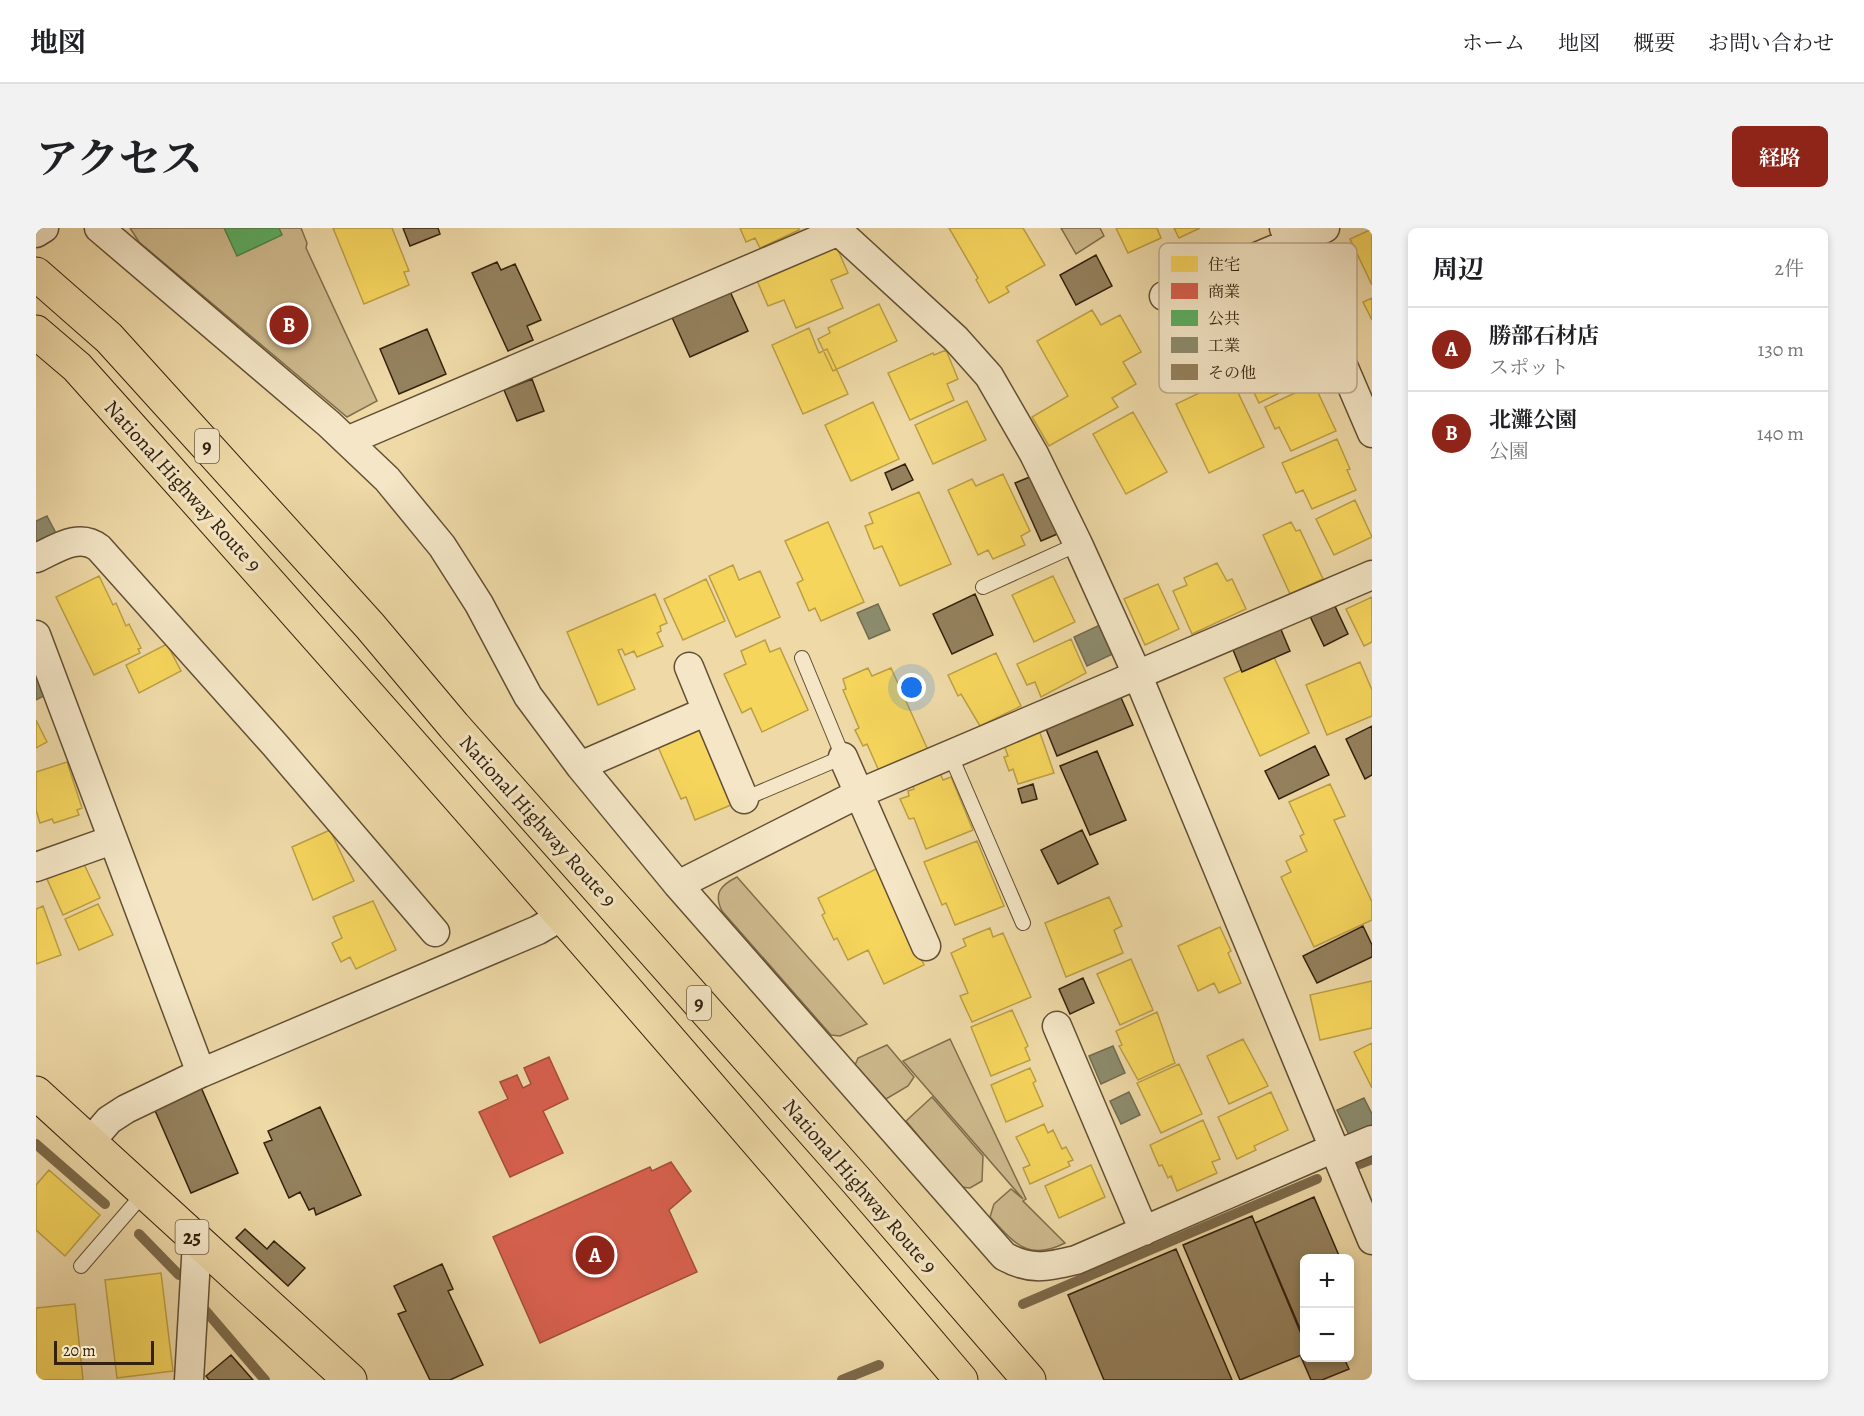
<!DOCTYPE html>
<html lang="ja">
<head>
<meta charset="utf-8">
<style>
  :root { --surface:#fff; --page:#f2f2f2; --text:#202124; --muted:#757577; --line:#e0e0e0; --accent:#8f2418 }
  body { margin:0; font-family:Alegreya,"Noto Serif JP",serif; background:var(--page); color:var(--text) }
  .controls { position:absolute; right:18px; bottom:18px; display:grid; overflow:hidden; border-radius:9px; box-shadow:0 3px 9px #0003 }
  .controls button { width:54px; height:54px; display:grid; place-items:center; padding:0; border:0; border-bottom:2px solid var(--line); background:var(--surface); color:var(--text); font:30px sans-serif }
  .scale { position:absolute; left:18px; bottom:15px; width:100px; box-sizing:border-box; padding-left:6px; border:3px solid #33210d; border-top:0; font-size:16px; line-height:21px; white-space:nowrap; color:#33210d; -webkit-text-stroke:4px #f4e6c6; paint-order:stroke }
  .you { position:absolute; left:876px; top:460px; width:21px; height:21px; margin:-15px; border:4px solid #fff; border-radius:50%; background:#1a73e8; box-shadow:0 0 0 9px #1a73e833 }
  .badge { display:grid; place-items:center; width:39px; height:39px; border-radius:50%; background:var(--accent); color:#fff; font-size:20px; font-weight:700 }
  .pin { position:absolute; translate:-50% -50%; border:3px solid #fff; box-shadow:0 2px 6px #0006 }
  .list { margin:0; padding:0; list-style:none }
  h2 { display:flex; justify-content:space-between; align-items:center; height:78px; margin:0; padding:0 24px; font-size:26px }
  h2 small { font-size:20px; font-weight:400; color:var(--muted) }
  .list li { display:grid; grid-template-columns:39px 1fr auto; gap:18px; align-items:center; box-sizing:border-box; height:84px; padding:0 24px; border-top:2px solid var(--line) }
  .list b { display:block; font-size:22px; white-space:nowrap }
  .list p { margin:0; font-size:20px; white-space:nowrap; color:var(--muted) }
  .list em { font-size:20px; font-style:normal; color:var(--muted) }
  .map { position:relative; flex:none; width:1336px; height:1152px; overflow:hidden; border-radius:9px }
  header { display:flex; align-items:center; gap:36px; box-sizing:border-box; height:84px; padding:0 30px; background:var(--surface); border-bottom:2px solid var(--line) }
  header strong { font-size:28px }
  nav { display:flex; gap:33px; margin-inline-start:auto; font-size:21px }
  .intro { display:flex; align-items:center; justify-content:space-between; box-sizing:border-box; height:144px; padding:0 36px }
  h1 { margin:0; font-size:42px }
  .button { padding:15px 27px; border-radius:9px; background:var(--accent); color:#fff; font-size:21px; font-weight:700 }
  main { display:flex; gap:36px; padding:0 36px }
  aside { flex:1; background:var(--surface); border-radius:9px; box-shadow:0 3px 9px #0003 }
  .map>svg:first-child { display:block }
  .green { fill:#ceba8d; stroke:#806e4d; stroke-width:1.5 }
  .homes { fill:#f6d55c; stroke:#bc9f44; stroke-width:1.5 }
  .shops { fill:#d6604d; stroke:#a54d3a; stroke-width:1.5 }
  .public { fill:#5aae61; stroke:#4e8448; stroke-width:1.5 }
  .industry { fill:#8c8c6e; stroke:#716c51; stroke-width:1.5 }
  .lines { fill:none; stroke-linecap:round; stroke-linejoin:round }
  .stream { stroke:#7d6a4a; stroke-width:10 }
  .building { fill:#94815d; stroke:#33210d; stroke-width:1.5 }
  .service-casing { stroke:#624f34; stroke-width:16 }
  .minor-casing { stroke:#624f34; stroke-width:31 }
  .primary-casing { stroke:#33210d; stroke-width:35 }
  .trunk-casing { stroke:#33210d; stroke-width:35 }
  .service { stroke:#f4e6c6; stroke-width:14 }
  .minor { stroke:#f4e6c6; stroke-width:28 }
  .primary { stroke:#eed9a7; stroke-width:33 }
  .trunk { stroke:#eed9a7; stroke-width:33 }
  .labels { text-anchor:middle; stroke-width:6; stroke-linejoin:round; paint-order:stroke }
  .shield { fill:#f4e6c6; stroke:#6d5c44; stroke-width:1.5 }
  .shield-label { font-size:20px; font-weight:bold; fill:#33210d }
  .street-label { font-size:21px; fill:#33210d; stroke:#f4e6c6 }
  .key { fill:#f4e6c6; stroke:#baab8e; stroke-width:1.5 }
  .key-label { font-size:16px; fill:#33210d }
</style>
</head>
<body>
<header>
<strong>地図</strong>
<nav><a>ホーム</a><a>地図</a><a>概要</a><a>お問い合わせ</a></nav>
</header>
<div class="intro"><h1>アクセス</h1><a class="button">経路</a></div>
<main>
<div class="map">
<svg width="1336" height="1152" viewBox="0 0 1336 1152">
  <rect width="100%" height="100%" fill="#eed9a7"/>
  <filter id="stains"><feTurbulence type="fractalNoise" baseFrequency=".00333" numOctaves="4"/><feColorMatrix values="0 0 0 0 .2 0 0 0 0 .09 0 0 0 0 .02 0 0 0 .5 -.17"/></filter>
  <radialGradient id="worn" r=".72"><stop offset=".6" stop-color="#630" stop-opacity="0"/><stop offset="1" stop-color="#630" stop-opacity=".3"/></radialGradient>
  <path class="green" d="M94,0h171l6,15 -1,5 71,153 -30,16 -208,-175z
    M1025,0h39l4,8 -28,18z
    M701,649l130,147 -27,12 -9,-1 -109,-124c-9,-18 -1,-26 15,-34z
    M914,811l76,160 -3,2 42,42c-38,19 -50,0 -75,-26l4,-13 17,-15 12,10 -120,-138z
    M851,817l27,32 -6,9 -22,13 -31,-34 3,-7z
    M896,869l51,59 -1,25 -12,7 -9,-1 -55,-66z"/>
  <path class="homes" d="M297,0h59l17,43 -5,1 5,13 -45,19z
    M704,0h59v2l-39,18 -5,-10 -9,4z
    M913,0h74l22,37 -39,22 3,5 -20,11 -13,-23 2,-2z
    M1080,0h41l4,10 -33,15z
    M1138,0h26l-21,10z
    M1336,1v56l-22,-46z
    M799,15l13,30 -17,7 12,28 -47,20 -12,-28 -16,6 -13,-30z
    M1336,70v22l-9,-18z
    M843,76l18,37 -64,30 -15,-32 12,-6 -2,-5z
    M1056,82l9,15 19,-10 21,37 -18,10 13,22 -24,14 6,9 -69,39 -17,-29 36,-21 -31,-55z
    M773,100l10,25 8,-4 21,45 -45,20 -31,-69z
    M1249,112l19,41 -45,22 -15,-32 11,-5 -5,-9z
    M910,122l12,29 -11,5 7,16 -44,20 -22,-47 45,-20 1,2z
    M1195,150l33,69 -55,26 -33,-69z
    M1278,156l22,47 -45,20 -12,-24 -4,2 -10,-22z
    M931,173l19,39 -53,24 -18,-39z
    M837,174l26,57 -48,22 -26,-56z
    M1097,184l34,60 -41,22 -33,-60z
    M1301,211l13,30 -3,1 9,20 -44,19 -9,-19 -7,3 -14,-30z
    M967,246l27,57 -9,5 4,9 -32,14 -5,-9 -10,5 -30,-65 24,-11 4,7z
    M883,264l32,72 -51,22 -18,-40 -8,3 -9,-23 8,-3 -4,-10z
    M1319,272l17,37 -38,18 -18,-36z
    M792,294l36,80 -43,19 -6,-13 -6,3 -12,-28 6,-3 -18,-39z
    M1255,294l5,9 4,-1 23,49 -33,15 -27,-59z
    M1181,335l10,18 5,-2 14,30 -54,25 -19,-43 14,-6 -3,-7z
    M697,337l6,15 21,-9 20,46 -44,20 -27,-61z
    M63,348l14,29 3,-2 10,23 3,-2 12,24 -3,1 2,4 -46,22 -38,-78z
    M1017,348l22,46 -41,20 -22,-47z
    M670,351l19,42 -42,19 -19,-41z
    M1122,356l21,45 -34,16 -21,-46z
    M619,366l12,29 -7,3 1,5 -4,2 6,13 -26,11 -3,-6 -9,4 -3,-6 -4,1 17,39 -37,16 -31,-73z
    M1336,369v45l-8,4 -18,-37z
    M1035,411l15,34 -45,24 -6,-15 -8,3 -10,-21z
    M729,412l5,12 10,-4 28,62 -46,22 -11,-24 -9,5 -18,-39 22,-10 -5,-13z
    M131,416l14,27 -42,22 -13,-28z
    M960,425l25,53 -41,20 -19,-32 -3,2 -10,-21z
    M1237,427l36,78 -49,23 -36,-78z
    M1324,434l12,28v26l-45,19 -21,-50z
    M832,440l4,8 19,-8 37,82 -49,21 -12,-27 -4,2 -8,-16 4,-2 -16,-38 3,-1 -3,-10z
    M0,492l11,22 -11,6z
    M663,502l32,75 -36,15 -9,-23 -5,2 -23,-52z
    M1003,502l15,43 -36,11 -5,-15 -4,2 -5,-14 4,-1 -5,-14z
    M31,534l15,46 -5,2 2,5 -25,8 -2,-4 -12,4 -4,-13v-38z
    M904,545l3,7 8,-3 22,53 -47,19 -12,-31 -5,1 -9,-20 9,-3 -1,-5 6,-2 -3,-7z
    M1294,556l15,32 -11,4 38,82v18l-58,27 -33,-70 10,-5 -5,-11 21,-10 -7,-15 4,-2 -15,-32z
    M294,602l24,51 -41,19 -21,-53z
    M941,613l27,65 -49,19 -9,-22 -4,2 -18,-43z
    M47,634l17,36 -37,17 -16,-36z
    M842,640l46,97 -40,19 -16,-34 -20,10 -11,-22 -3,2 -12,-25 3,-2 -7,-15z
    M1073,669l13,29 -8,4 9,23 -57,24 -21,-54z
    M337,673l23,49 -40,19 -6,-12 -9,5 -9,-19 10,-5 -9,-21z
    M62,676l15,31 -34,15 -14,-31z
    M7,678l18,49 -25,9v-55z
    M1184,699l11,24 -3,2 13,30 -22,10 -5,-10 -16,8 -20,-45z
    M954,700l3,9 10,-4 28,64 -59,25 -12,-26 8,-3 -17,-40 15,-7 -3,-7z
    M1095,731l22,51 -33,15 -23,-51z
    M1336,753v47l-52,12 -10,-45z
    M976,782l16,36 -3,2 5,12 -39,16 -20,-49z
    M1121,784l18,51 -37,17 -19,-34 3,-1 -6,-14z
    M1207,811l25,47 -39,18 -22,-48z
    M1336,815v45l-18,-36z
    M1143,836l23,50 -41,19 -24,-50z
    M994,840l6,13 -3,2 10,23 -37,16 -15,-37z
    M1235,864l17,38 -34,16 2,4 -19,9 -19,-42z
    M1167,892l17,39 -8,3 5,11 -40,18 -6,-15 -3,2 -6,-13 -3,1 -9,-21z
    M1008,896l4,9 5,-3 9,19 4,-2 7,13 -5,2 2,4 -40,18 -7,-16 7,-3 -14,-28z
    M1055,937l14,32 -46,21 -14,-32z
    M13,942l51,45 -35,41 -29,-26v-45z
    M125,1045l12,98 -56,7 -12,-98z
    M39,1076l8,76h-47v-72z"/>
  <path class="shops" d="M513,829l19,42 -25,12 20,42 -53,24 -31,-65 29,-13 -8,-17 17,-7 6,13 8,-4 -7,-16z
    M635,934l20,29 -22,19 28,62 -157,71 -47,-106 157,-70 2,4z"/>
  <path class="public" d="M188,0h55l3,7 -45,21z"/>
  <path class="industry" d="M11,288l11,21 -22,12v-28z
    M842,376l12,26 -21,9 -12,-26z
    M1066,396l13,29 -28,13 -13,-29z
    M4,449l8,17 -12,6v-21z
    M1077,818l12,27 -24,11 -12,-28z
    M1093,864l11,23 -19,9 -11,-23z
    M1328,870l8,16v13l-22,10 -13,-27z"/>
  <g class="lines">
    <path class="stream" d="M0,916l69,60
      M1324,936l12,-5
      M103,1006l40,41
      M987,1076l294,-125
      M169,1082l60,70
      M806,1152l37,-15"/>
  </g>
  <path class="building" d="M367,0h35l2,6 -30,12z
    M1060,27l16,31 -36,19 -16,-30z
    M461,34l4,8 14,-6 26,56 -14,6 6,14 -25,11 -36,-78z
    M692,59l20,44 -58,26 -20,-44z
    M391,101l19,45 -47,20 -19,-45z
    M496,151l12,32 -27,10 -13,-31z
    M869,236l8,16 -21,10 -7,-17z
    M1001,246l25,58 -21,9 -26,-58z
    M939,366l18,41 -41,19 -19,-40z
    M1297,374l15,32 -24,12 -15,-32z
    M1241,392l13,31 -48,21 -13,-32z
    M1083,465l14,32 -76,31 -13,-32z
    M1336,498v49l-7,4 -19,-40z
    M1279,518l14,29 -50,24 -14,-28z
    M1061,523l29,69 -36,15 -30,-69z
    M997,556l4,15 -15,4 -4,-14z
    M1046,602l16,34 -40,20 -17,-34z
    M1327,698l9,19v12l-55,26 -14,-27z
    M1047,750l11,25 -24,11 -11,-25z
    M164,857l38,88 -47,20 -38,-87z
    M284,879l41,88 -45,20 -2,-7 -5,2 -9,-18 -11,6 -25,-55 8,-3 -4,-9z
    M1278,969l26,61h-36v80l-49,-115z
    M1216,988l52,125v13l-64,26 -57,-135z
    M209,1001l22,20 7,-8 31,27 -17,18 -52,-48z
    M1140,1021l56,131h-128l-36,-85z
    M406,1036l11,25 -5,2 35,74 -33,15h-20l-32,-66 8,-3 -12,-25z
    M195,1127l22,25h-44l-3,-4z
    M1268,1128l40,2 5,11 -27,11h-11l-10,-23z"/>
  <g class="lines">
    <g class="service-casing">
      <path id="service" d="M947,359l95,-43
        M914,526l73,169
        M708,571l99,-42 -41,-99
        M45,1038l63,-73"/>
    </g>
    <g class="minor-casing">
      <path id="minor" d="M63,0l230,196 58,55 55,67 37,58 49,92 52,70 98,119 326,371c26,15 43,11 72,4l258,-112
        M799,0l121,111 33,37 45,78 44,90 59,130 235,566
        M1248,0l88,205
        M0,5l8,-5
        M1128,68l161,-68
        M311,213l492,-210
        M0,330c20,-9 43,-26 63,-10l176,197 160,187
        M0,407l165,438
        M653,439l18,44
        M807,529l83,189
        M544,538l127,-55 37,88
        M0,639l76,-27
        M642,657l182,-92 512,-218
        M1021,798l87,205
        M54,914l19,-22 17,-11 75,-36 337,-143 24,-14
        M1300,927l36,-15
        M153,1152l8,-138"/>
    </g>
    <g class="primary-casing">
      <path id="primary" d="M0,865l314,287"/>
    </g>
    <g class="trunk-casing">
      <path id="trunk" d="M0,46l73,64 261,288 84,100 401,453 174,201
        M0,104l41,35c299,334 594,671 884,1013"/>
    </g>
    <use href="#service" class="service"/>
    <use href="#minor" class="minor"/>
    <use href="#primary" class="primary"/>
    <use href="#trunk" class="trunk"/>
  </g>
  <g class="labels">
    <g class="shield">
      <rect x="159" y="201" width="24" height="34" rx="4.5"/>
      <rect x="651" y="758" width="24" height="34" rx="4.5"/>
      <rect x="139.5" y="992" width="33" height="34" rx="4.5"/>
    </g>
    <g class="shield-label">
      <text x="171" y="225">9</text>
      <text x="663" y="782">9</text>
      <text x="156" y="1016">25</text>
    </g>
    <g class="street-label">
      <text transform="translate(147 258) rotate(48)" y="7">National Highway Route 9</text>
      <text transform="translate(502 593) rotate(48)" y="7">National Highway Route 9</text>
      <text transform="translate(824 958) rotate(49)" y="7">National Highway Route 9</text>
    </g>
  </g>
  <rect x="1123" y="15" width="198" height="150" rx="9" class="key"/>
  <rect x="1135" y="28" width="27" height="16" fill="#f6d55c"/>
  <rect x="1135" y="55" width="27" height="16" fill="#d6604d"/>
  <rect x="1135" y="82" width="27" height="16" fill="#5aae61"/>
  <rect x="1135" y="109" width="27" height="16" fill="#8c8c6e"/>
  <rect x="1135" y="136" width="27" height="16" fill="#94815d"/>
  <g class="key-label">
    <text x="1172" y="42">住宅</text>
    <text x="1172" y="69">商業</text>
    <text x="1172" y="96">公共</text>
    <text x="1172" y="123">工業</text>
    <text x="1172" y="150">その他</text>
  </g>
  <rect width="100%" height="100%" filter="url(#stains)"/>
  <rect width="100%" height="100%" fill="url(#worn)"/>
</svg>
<div class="controls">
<button>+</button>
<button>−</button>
</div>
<div class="scale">20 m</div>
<div class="you"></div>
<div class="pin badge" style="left:559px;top:1027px">A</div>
<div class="pin badge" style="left:253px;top:97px">B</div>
</div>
<aside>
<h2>周辺<small>2件</small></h2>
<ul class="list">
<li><span class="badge">A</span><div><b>勝部石材店</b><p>スポット</p></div><em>130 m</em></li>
<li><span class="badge">B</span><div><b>北灘公園</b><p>公園</p></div><em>140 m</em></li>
</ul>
</aside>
</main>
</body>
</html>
